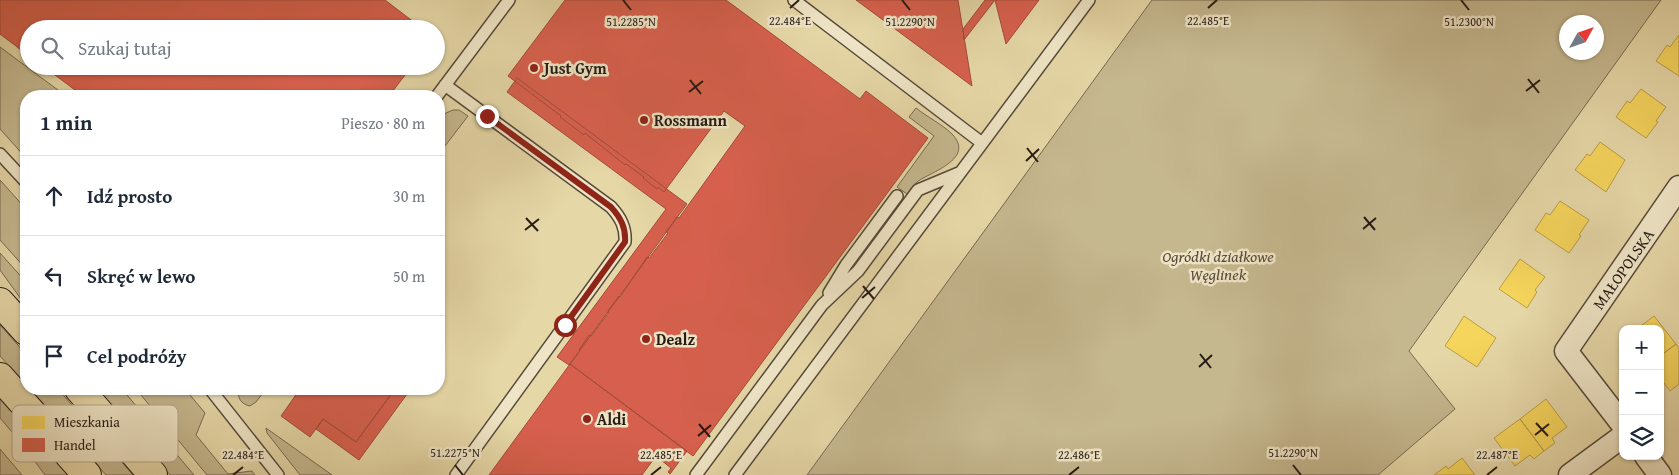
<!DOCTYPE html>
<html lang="pl">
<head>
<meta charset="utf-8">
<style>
  :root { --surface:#fff; --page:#f2f2f3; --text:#1f2937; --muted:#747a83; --line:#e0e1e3 }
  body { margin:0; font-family:"Gentium Book Plus",serif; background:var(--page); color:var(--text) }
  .controls { position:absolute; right:15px; bottom:15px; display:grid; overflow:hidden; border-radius:10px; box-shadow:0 1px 4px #0004 }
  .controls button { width:45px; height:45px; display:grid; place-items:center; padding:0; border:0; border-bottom:1px solid var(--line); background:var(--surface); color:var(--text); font:25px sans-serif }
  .compass { position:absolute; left:1559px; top:15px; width:45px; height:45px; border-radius:50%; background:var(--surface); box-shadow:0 1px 4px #0004; rotate:50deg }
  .stop { position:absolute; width:15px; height:15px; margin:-11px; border:4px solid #8f2418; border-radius:50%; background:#fff }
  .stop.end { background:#8f2418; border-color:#fff; box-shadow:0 1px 5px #0008 }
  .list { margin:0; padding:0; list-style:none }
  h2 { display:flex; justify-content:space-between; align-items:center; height:65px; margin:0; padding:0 20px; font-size:21px }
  h2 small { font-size:16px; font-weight:400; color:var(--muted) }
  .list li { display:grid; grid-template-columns:32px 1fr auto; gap:15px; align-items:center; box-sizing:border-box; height:80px; padding:0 20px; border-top:1px solid var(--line) }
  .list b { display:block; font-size:19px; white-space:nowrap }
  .list em { font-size:16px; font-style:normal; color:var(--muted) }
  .icon { flex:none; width:28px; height:28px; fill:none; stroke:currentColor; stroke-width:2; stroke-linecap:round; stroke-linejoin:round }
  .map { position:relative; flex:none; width:1679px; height:475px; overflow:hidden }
  .search { position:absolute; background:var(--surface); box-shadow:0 1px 4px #0004; left:20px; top:20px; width:425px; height:55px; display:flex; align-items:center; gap:12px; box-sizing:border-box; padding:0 18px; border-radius:28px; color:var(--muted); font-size:19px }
  .panel { position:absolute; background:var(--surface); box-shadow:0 1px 4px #0004; left:20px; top:90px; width:425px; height:305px; border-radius:20px }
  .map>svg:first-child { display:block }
  .green { fill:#c5b78e; stroke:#766952; fill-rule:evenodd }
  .homes { fill:#f6d55c; stroke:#b89d47 }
  .shops { fill:#d6604d; stroke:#a14b3c }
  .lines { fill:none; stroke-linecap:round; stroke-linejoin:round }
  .service-casing { stroke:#564a3a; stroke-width:14 }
  .minor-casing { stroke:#564a3a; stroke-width:25 }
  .primary-casing { stroke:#261b15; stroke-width:30 }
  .service { stroke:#efe5c6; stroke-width:11 }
  .minor { stroke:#efe5c6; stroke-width:22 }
  .primary { stroke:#e6d7a7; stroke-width:28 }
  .route { stroke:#8f2418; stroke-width:6 }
  .ticks { fill:none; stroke:#261b15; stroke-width:2 }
  .poi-dot { fill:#8f2418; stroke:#efe5c6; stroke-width:2 }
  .labels { text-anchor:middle; stroke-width:5; stroke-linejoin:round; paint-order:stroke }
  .poi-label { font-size:16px; font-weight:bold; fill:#261b15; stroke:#efe5c6; text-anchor:start }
  .park-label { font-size:16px; font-style:italic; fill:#564a39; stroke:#efe5c6 }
  .street-label { font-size:16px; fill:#261b15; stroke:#efe5c6 }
  .key { fill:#efe5c6; stroke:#b3a891; stroke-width:1 }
  .key-label { font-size:14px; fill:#261b15 }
  .ticks-label { font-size:12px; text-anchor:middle; fill:#261b15; stroke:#efe5c6; stroke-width:5; stroke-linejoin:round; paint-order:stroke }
</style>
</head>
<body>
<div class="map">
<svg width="1679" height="475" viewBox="0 0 1679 475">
  <rect width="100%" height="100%" fill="#e6d7a7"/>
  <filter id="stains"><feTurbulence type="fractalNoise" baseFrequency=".004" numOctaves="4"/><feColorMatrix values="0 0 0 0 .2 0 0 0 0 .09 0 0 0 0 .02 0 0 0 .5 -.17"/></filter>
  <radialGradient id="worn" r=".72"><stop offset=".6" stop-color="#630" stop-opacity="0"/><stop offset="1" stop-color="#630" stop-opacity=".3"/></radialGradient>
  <path class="green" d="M1152,0h509l-252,351 46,58 -77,66h-571zM1566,22h30v30h-30z
    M0,47l66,49h-40v62l-26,-29z
    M916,108c11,9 26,16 36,26 24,25 -22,38 -35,48 -4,3 -7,8 -10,12l-10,-7 37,-51 -25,-19z
    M453,110h6l9,6 -23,30 -6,-5v-21l7,-7z
    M0,180l26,29v60l-26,-29z
    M0,253l26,29v24l-26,-36z
    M0,325l26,29v31l-26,-29z
    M30,389h28l75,86h-27z
    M95,389h27l72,86h-24z
    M136,389h49l20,24 -9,22 32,39 24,-3 3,4h-48z
    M239,389h27l-10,13 -6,4c-9,-2 -13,-8 -11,-17z
    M0,399l68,76h-23l-27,-36 -18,-21z
    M266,428l66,47h-32l-33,-42z
    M0,449l22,26h-22z"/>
  <path class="homes" d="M1679,35v41l-23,-15 11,-16 3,2z
    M1641,89l25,18 -10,14 2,1 -12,16 -30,-21 11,-16 3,2z
    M1600,142l25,18 -19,32 -31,-22 12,-16 3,2z
    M1560,201l29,19 -10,15 2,1 -12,17 -34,-23 11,-17 4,2z
    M1520,259l25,18 -10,13 2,2 -10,16 -28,-19z
    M1464,316l32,22 -19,29 -32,-21z
    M1654,316l22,28 -16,12v-27h-23z
    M1676,344l3,4v36l-9,7 -10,-13v-22z
    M1546,399l21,28 -15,11 3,5 -11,8 -24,-32z
    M1520,419l24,32 -10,8 -4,-4 -15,11 -21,-28z
    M1462,458l13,17h-41l12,-9 2,3z"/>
  <path class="shops" d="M0,0h385l38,29h-394v27l-29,-22z
    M565,0h161l134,99 6,-8 62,47 -235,318 -123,-92 10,-13 -1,-1 10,-15 2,1 18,-24 -1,-1 11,-15 1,1 27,-40 2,1 19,-25 -2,-1 11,-15 2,1 66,-92 -21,-15 -60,81 -6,-5 -1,2 -14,-11 1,-1 -18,-13 -1,1 -40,-32 -1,2 -24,-18 1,-1 -53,-40z
    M856,0h102l14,86z
    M985,0h10l-31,40 -1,-11z
    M995,0h44l-33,44z
    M43,66h369l-23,30h-306z
    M517,78l170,126 -118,161 -12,-8 109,-148 -159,-117z
    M570,364l117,87 -17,23 -2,-2 3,-4 -15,-12 -14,19h-153z
    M300,389h95l-39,53 -33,-23 -13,18 -29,-21z
    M395,389l15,1 -51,70 -43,-31 7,-10 33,23z"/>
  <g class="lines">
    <g class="service-casing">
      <path id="service" d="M794,0l188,143
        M445,85l166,122c10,11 15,21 14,35l-169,233
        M437,96l72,-96
        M0,154l26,28
        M829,293l17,-28 51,-69
        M210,389l68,86
        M696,475l126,-170 36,-34 60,-81 43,-18
        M735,475l354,-475"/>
    </g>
    <g class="minor-casing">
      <path id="minor" d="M1623,425l-57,-74 113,-164
        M1646,456l14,19
        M1570,475l53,-39"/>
    </g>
    <g class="primary-casing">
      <path id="primary" d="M0,302l26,29
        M0,377l87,98
        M79,389l74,86"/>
    </g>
    <use href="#service" class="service"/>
    <use href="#minor" class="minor"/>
    <use href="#primary" class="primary"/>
  </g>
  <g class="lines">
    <path class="route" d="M487,116l124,91c10,11 15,21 14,35l-60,83"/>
  </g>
  <path class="ticks" d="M623,0l8,10M902,0l8,10M1461,0l8,10M790,8l9,-8M1208,8l9,-8M1528,79l11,14M690,80l11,14M1526,91l14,-11M689,92l14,-11M1027,148l11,14M1026,161l13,-12M1364,217l11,13M526,218l12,13M1363,229l13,-11M525,230l14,-11M863,286l11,13M862,298l13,-11M1200,354l11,14M1199,367l13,-12M1536,423l12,13M699,424l11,13M1535,435l14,-11M698,436l13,-11M455,465l8,10M1293,465l8,10M233,475l10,-8M651,475l10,-8M1069,475l10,-8M1487,475l10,-8"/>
  <g class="poi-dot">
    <circle cx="534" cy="68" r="5"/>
    <circle cx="644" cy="120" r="5"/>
    <circle cx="646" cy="339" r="5"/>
    <circle cx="587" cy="419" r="5"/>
  </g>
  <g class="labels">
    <g class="poi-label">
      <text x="544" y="74">Just Gym</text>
      <text x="654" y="126">Rossmann</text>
      <text x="656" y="345">Dealz</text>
      <text x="597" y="425">Aldi</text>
    </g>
    <g class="park-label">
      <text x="1218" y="262">Ogródki działkowe<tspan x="1218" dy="18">Węglinek</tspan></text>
    </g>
    <g class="street-label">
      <text transform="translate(1623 269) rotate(-55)" y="6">MAŁOPOLSKA</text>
    </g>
  </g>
  <rect x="12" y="405" width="166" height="57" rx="8" class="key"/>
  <rect x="22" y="416" width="23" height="13" fill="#f6d55c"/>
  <rect x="22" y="438" width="23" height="14" fill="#d6604d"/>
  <g class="key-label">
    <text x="54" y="427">Mieszkania</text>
    <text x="54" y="450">Handel</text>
  </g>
  <g class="ticks-label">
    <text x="790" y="25">22.484°E</text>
    <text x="1208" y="25">22.485°E</text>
    <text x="631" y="26">51.2285°N</text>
    <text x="910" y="26">51.2290°N</text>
    <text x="1469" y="26">51.2300°N</text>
    <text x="455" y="457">51.2275°N</text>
    <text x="1293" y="457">51.2290°N</text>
    <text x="243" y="459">22.484°E</text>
    <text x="661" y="459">22.485°E</text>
    <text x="1079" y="459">22.486°E</text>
    <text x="1497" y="459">22.487°E</text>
  </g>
  <rect width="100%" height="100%" filter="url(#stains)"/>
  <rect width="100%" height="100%" fill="url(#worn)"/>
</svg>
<div class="controls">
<button>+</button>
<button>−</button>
<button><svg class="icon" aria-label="layers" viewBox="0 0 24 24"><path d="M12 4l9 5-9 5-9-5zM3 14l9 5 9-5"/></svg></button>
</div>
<svg class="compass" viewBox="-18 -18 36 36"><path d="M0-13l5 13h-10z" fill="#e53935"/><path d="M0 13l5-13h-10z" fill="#747a83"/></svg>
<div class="stop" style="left:565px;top:325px"></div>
<div class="stop end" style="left:487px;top:116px"></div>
<div class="search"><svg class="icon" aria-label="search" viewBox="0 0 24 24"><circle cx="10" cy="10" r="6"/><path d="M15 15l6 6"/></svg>Szukaj tutaj</div>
<section class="panel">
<h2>1 min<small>Pieszo · 80 m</small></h2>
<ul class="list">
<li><svg class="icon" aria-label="ahead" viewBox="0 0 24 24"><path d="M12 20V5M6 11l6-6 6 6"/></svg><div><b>Idź prosto</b></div><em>30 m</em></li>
<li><svg class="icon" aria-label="left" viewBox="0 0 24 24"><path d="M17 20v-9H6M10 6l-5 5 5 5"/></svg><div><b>Skręć w lewo</b></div><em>50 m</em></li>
<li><svg class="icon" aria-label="arrive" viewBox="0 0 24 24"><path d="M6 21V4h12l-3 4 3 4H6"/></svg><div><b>Cel podróży</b></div></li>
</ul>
</section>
</div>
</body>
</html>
